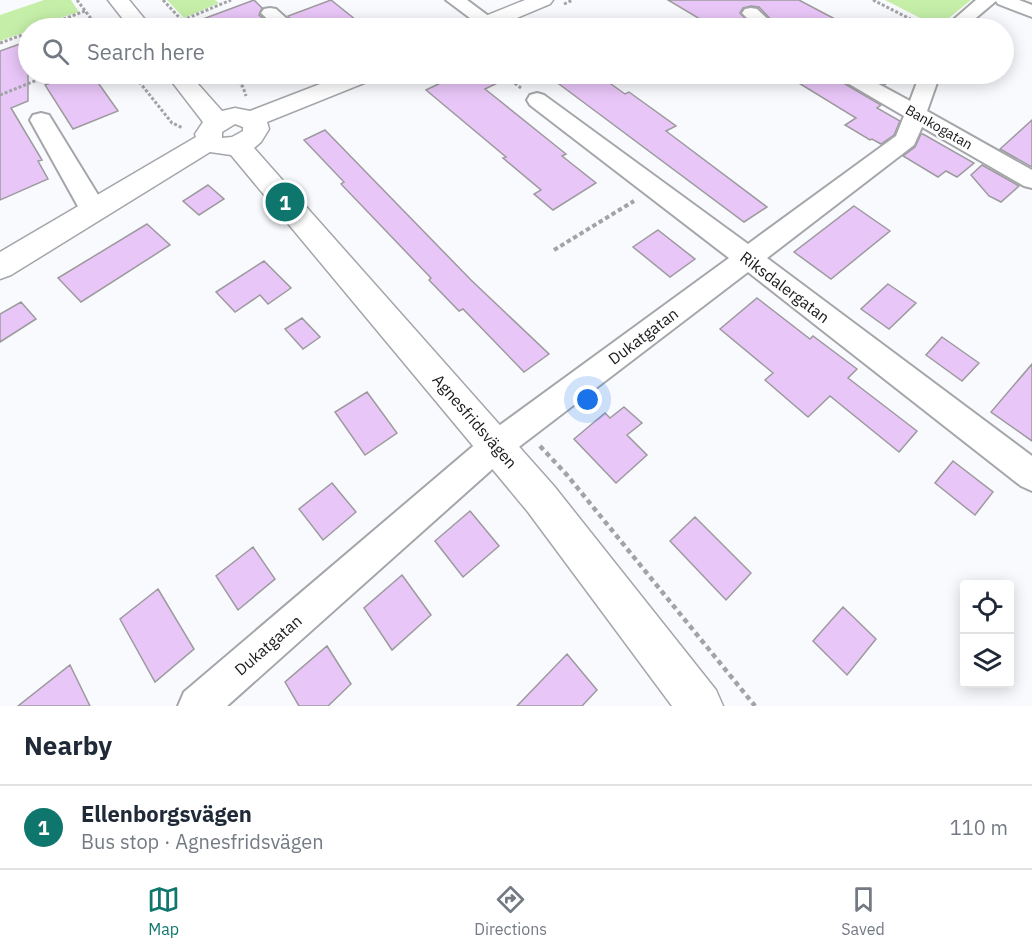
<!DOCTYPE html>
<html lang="en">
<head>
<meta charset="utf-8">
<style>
  :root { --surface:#fff; --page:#f2f2f3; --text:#1f2937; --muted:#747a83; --line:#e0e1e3; --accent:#0f766e }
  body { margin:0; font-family:"IBM Plex Sans",sans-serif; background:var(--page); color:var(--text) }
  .controls { position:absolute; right:18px; bottom:18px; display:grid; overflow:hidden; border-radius:6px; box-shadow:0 3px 15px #0003 }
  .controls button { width:54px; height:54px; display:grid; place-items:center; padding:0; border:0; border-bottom:2px solid var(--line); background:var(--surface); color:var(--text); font:30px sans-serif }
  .you { position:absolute; left:588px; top:400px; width:21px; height:21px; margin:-15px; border:4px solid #fff; border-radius:50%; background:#1a73e8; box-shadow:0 0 0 9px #1a73e833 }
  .badge { display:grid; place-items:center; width:39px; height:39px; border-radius:50%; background:var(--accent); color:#fff; font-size:20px; font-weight:700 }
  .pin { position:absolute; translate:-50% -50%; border:3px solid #fff; box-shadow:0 2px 6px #0006 }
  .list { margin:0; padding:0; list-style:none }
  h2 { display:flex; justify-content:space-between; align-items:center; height:78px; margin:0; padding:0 24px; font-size:26px }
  h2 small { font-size:20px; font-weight:400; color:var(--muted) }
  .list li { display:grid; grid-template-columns:39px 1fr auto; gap:18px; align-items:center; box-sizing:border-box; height:84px; padding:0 24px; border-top:2px solid var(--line) }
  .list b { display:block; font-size:22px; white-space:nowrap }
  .list p { margin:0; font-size:20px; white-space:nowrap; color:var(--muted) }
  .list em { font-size:20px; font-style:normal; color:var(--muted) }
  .icon { flex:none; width:33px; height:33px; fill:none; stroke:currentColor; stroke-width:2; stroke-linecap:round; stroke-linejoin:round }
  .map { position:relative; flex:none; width:1032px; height:706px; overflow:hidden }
  .search { position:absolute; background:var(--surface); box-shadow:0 3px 15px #0003; left:18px; right:18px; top:18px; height:66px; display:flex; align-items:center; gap:15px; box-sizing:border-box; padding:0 21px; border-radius:33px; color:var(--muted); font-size:22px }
  .sheet { height:162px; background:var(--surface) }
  nav { display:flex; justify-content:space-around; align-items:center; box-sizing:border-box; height:84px; border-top:2px solid var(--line); background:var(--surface); font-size:16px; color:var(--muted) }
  nav a { display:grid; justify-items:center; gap:3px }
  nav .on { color:var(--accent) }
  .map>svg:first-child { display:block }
  .green { fill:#c5efa9 }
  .building { fill:#e9c6f8; stroke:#9d9a9e; stroke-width:1.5 }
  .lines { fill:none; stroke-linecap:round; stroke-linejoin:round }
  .street-casing { stroke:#a4a6a9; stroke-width:4 }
  .secondary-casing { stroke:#a4a6a9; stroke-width:3 }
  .path-far2 { stroke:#a2a3a5; stroke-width:3; stroke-dasharray:3 2; stroke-linecap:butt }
  .path-far1 { stroke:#a2a3a5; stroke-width:4; stroke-dasharray:4.5 3; stroke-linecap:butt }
  .path { stroke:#a2a3a5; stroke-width:4.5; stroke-dasharray:5 4; stroke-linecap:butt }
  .street { fill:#fff; fill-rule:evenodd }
  .secondary { fill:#fff; fill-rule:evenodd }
  .labels { text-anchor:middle; stroke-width:4.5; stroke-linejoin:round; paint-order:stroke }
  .far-street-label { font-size:14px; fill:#191a1b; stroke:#fff }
  .street-label { font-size:16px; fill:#191a1b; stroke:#fff }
</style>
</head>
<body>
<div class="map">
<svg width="1032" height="706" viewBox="0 0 1032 706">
  <rect width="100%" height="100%" fill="#f8fafd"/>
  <path class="green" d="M44,0h27l8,12 -51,16v3l-28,10v-26z
    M167,0h48l4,3 -35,15z
    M885,0h86l-33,27z"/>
  <path class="building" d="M254,0l8,8 -3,7 15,13h-90v-2z
    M331,0l35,28h-67l-11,-12z
    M668,0h131l53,28h-73l-20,-21 -8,-1 -8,2 -3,5 14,15h-39z
    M28,41v60l-17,7 31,52 -4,1 10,18 -48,21v-149z
    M75,74h17l26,37 -45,18 -28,-44z
    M459,74h57l-31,15 81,65 -4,2 34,27 -43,27 -19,-16 7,-4 -38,-32 3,-1 -80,-67z
    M581,74h16l28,20 4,-2 47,34 -10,5 101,76 -23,15 -185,-138z
    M784,74h50l4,6 43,25 -4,3 23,13 -6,14 -13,9 -9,-5 -2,1 -25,-15 11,-7z
    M864,74h38l-18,11z
    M1032,120v47l-32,-18z
    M325,130l146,150 78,74 -25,18 -61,-63 -4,2 -30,-31 2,-2 -90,-94 3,-2 -40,-42z
    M921,134h2l51,29 -17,14 -11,-6 -8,6 -35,-21 12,-9z
    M982,165l37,21 -18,16 -12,-6 -18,-21z
    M208,185l16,14 -25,16 -16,-14z
    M854,206l36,25 -59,48 -37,-27z
    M147,224l23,21 -89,57 -23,-24z
    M658,230l37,29 -25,18 -37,-30z
    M264,261l27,27 -23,16 -8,-9 -25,17 -19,-20z
    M888,284l28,19 -27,26 -28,-20z
    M757,298l53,41 3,-3 44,33 -9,9 69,53 -18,21 -69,-56 -22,21 -43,-37 8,-7 -53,-44z
    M21,302l15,17 -36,23v-28z
    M302,318l18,19 -17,12 -18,-20z
    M942,337l37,26 -17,18 -36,-26z
    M1032,364v77l-41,-29z
    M367,392l30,41 -32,22 -30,-43z
    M624,407l18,16 -15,12 20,20 -31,28 -42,-44 31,-26 5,5z
    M953,461l40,31 -18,23 -40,-32z
    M332,483l24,29 -33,28 -24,-31z
    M470,511l29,35 -36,31 -28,-36z
    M695,517l56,56 -25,27 -56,-59z
    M253,547l22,32 -37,31 -22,-34z
    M402,575l29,40 -39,35 -28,-42z
    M158,589l36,60 -39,33 -35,-63z
    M843,607l33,32 -29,36 -34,-34z
    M327,646l24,38 -23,22h-29l-14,-24z
    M567,654l30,36 -15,16h-65z
    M70,665l20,41h-72z"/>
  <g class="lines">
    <g class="street-casing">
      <path id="street" d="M446,0h21l31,23 -2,4h-14z
        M976,0h43l13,5v12l-34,-13 -2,-3 -32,27h-20z
        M270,8l6,1 21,19h-20l-16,-15 3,-4z
        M751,8l6,1 20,19h-20l-15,-15 3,-4z
        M328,74h23l7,7 -3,4c-11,3 -20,-1 -27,-11z
        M836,74h24l50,27 10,-27h20l-13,37 105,59v18l-8,-2 -102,-59 -8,18 -147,113 265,198v35l-11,-5 -273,-214 -241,184 -280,250h-49l6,-14 301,-256 244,-178 -199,-153 -3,-5 3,-5 7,-2 7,2 204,149 148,-108 8,-20 -65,-38z
        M41,113l8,2 54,88 3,6 -3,6c-10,3 -15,2 -23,-5l-50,-90 3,-5z"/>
    </g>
    <g class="secondary-casing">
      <path id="secondary" d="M108,0h21l23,28h-22z
        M525,0h28l-3,4 -57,24h-28l3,-5z
        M166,74h23l33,37 13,-3 15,3 96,-37h31l-3,5 -107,43 2,7 -8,13 -7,6 300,338 162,204 7,16h-51l-144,-194 -297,-357 -21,-3 -199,123 -11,4v-27l196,-115 -1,-3 8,-12zM235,124l8,3v4l-11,6 -10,1v-6z"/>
    </g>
    <path class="path-far2" d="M77,0l21,28
      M163,0l26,28
      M873,0l55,28
      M564,4l9,-4
      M40,28l45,-17
      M164,28l67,-28
      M434,28l20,-8
      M0,43l28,-10
      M133,74l39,49 11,5
      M231,74l12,13 3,9
      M503,74l18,14
      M209,76l7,-2
      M389,77l8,-3
      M0,95l52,-21"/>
    <path class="path-far1" d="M554,250l80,-49"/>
    <path class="path" d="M540,446l27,29 188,231"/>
    <use href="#street" class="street"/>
    <use href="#secondary" class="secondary"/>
  </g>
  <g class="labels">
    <g class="far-street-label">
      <text transform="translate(939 127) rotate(30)" y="5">Bankogatan</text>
    </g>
    <g class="street-label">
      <text transform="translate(785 287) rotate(37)" y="6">Riksdalergatan</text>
      <text transform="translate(643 336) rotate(-37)" y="6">Dukatgatan</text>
      <text transform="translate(475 421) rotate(49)" y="6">Agnesfridsvägen</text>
      <text transform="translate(268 645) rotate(-41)" y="6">Dukatgatan</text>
    </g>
  </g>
</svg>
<div class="controls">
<button><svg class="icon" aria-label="locate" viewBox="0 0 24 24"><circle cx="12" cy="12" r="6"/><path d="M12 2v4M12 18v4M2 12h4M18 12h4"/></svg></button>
<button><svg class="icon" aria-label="layers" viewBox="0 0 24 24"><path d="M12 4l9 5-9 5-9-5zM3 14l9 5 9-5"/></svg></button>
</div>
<div class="you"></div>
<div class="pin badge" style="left:285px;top:202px">1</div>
<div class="search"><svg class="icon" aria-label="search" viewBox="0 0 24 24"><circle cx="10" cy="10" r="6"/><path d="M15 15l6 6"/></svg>Search here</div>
</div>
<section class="sheet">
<h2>Nearby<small></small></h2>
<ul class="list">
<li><span class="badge">1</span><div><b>Ellenborgsvägen</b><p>Bus stop · Agnesfridsvägen</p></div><em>110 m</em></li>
</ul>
</section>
<nav>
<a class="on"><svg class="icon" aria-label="map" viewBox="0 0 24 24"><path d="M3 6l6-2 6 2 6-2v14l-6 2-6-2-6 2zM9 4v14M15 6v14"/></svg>Map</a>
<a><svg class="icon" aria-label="directions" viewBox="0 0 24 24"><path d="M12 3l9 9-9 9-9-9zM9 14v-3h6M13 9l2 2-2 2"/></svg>Directions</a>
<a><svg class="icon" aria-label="saved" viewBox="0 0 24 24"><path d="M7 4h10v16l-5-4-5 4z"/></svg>Saved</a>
</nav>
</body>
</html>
